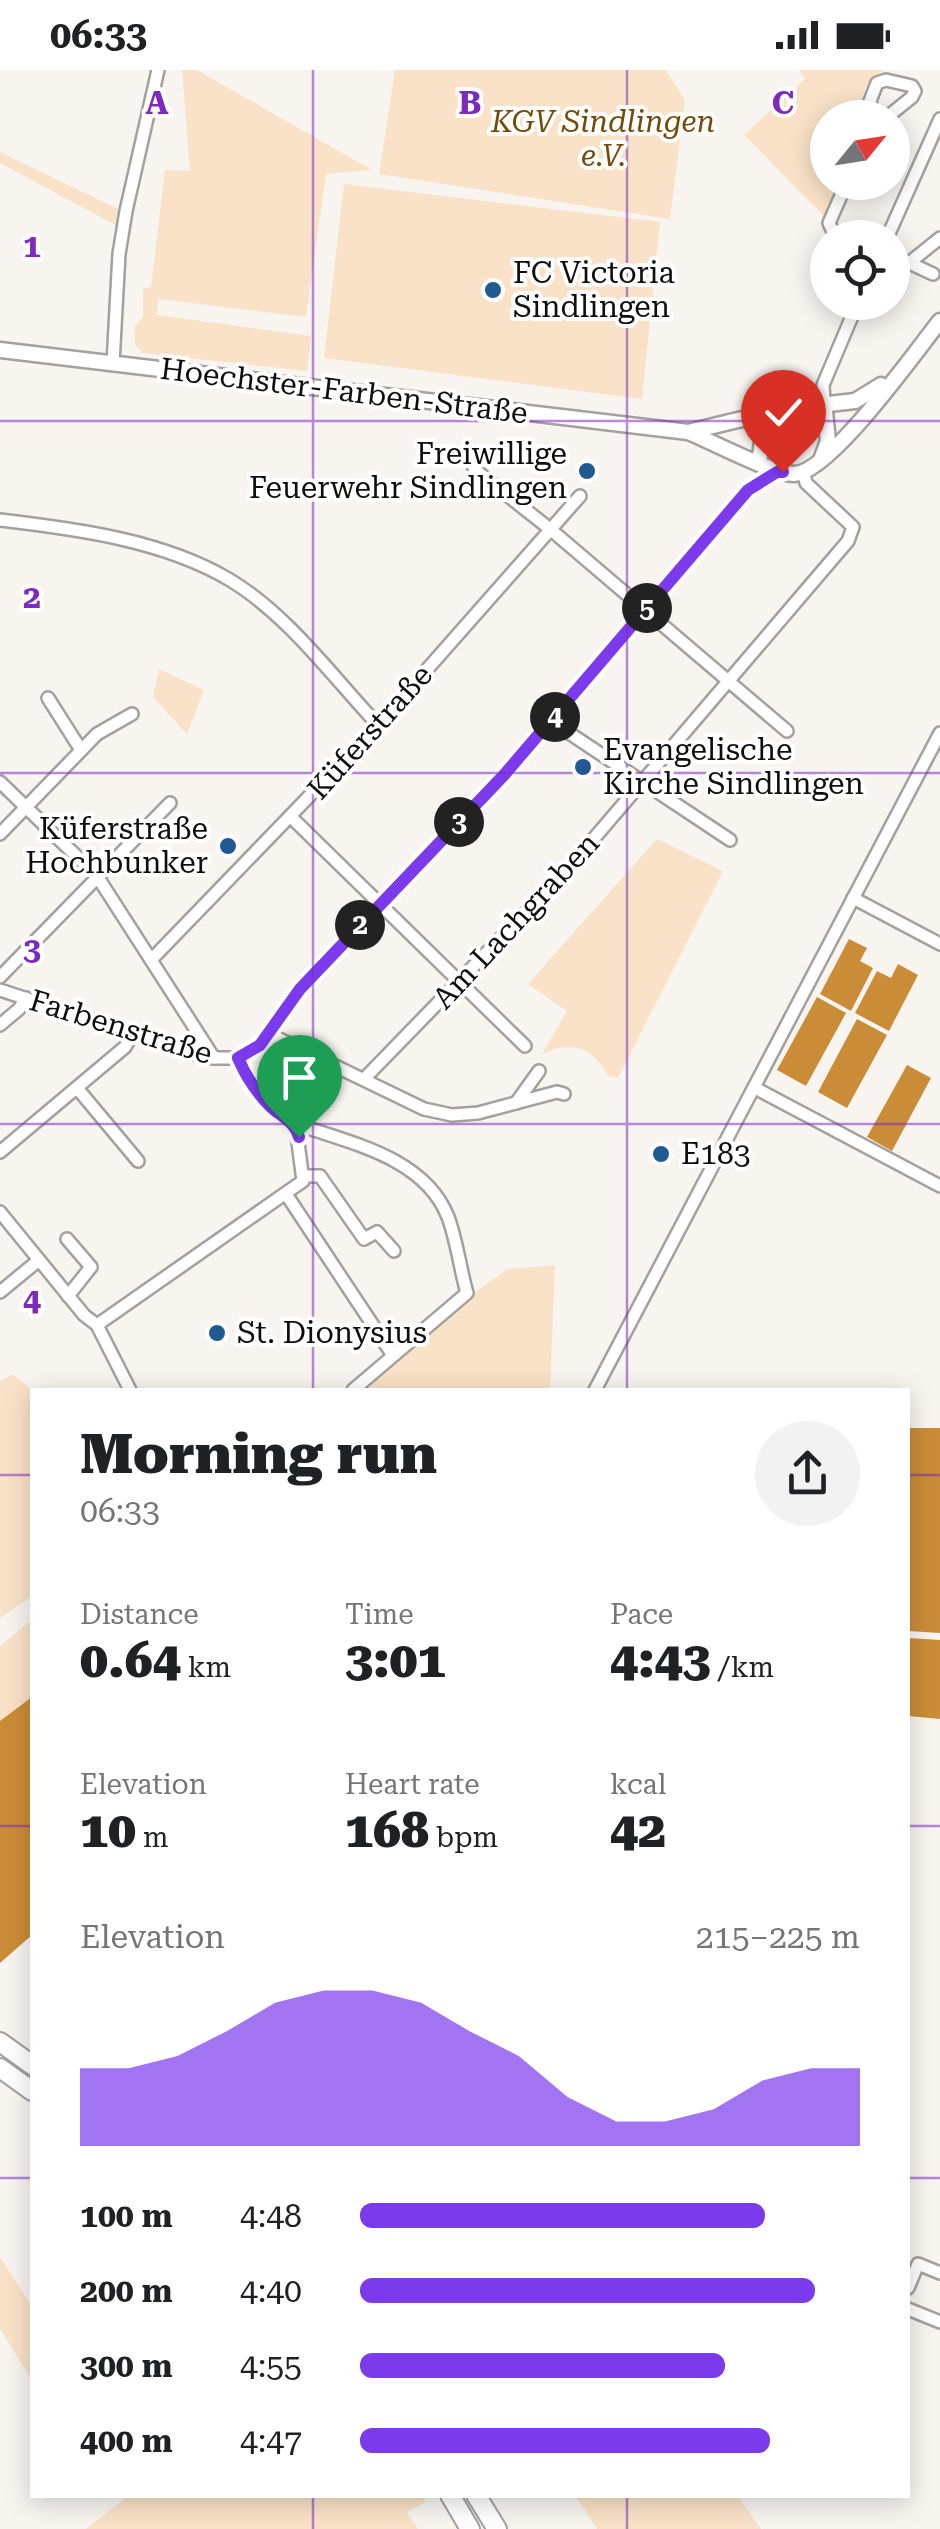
<!DOCTYPE html>
<meta charset="utf-8">
<style>
:root{--surface:#fff;--page:#f2f2f2;--text:#202124;--muted:#757577;--accent:#7c3aed}
body{margin:0;font-family:"Roboto Serif",serif;background:var(--page);color:var(--text);height:100vh;display:flex;flex-direction:column;font-size:38px;white-space:nowrap}
*{box-sizing:border-box;margin:0}
p{font-size:32px;color:var(--muted)}
.icon{flex:none;width:55px;height:55px;fill:none;stroke:currentColor;stroke-width:2;stroke-linecap:round;stroke-linejoin:round}
.map{position:relative;flex:1;overflow:hidden}
.side{position:absolute;left:30px;top:1318px;width:880px;height:1110px;display:flex;flex-direction:column;background:var(--surface);border-radius:0px;box-shadow:0 5px 25px #0003}
.side>*{flex:none}
.needle{width:65px;rotate:60deg}
.controls{position:absolute;left:810px;top:30px;display:grid;gap:20px}
.controls a{display:grid;place-items:center;width:100px;height:100px;border-radius:50%;background:var(--surface);box-shadow:0 5px 25px #0003;font-size:50px}
.pin{position:absolute;display:grid;place-items:center;width:85px;height:85px;color:#fff;margin:-102px -42px;border-radius:50% 50% 50% 0;rotate:-45deg;box-shadow:0 0 10px #0007}
.pin .icon{rotate:45deg}
.km{position:absolute;width:50px;height:50px;margin:-25px;border-radius:50%;background:#222;color:#fff;font-size:28px;line-height:50px;text-align:center}
.round{display:grid;place-items:center;flex:none;width:105px;height:105px;border-radius:52px;background:var(--page)}
.head{display:flex;align-items:center;justify-content:space-between;height:170px;padding:0 50px}
h1{font-size:55px;font-weight:800;line-height:75px}
.stats{display:grid;grid-template-columns:repeat(3,1fr);gap:15px;height:170px;padding:10px 50px}
.stats div{display:grid;align-content:center}
.stats b{font-size:50px;font-weight:800}
.stats small{font-size:28px;font-weight:400}
.stats p{font-size:28px}
.chart{height:280px;padding:20px 50px}
.chart p{display:flex;justify-content:space-between}
.chart svg{width:100%;height:180px;margin-top:10px;fill:var(--accent);opacity:.7}
ul{padding:0 50px;list-style:none;font-size:32px}
li{display:grid;grid-template-columns:160px 120px 1fr;align-items:center;height:75px}
li i{height:25px;border-radius:12px;background:var(--accent)}
.status{display:flex;justify-content:space-between;align-items:center;height:70px;padding:0 50px;background:var(--surface);direction:ltr}
.status svg{height:28px;fill:currentColor}
.map>svg:first-child{display:block}
</style>
<div class="status"><b>06:33</b><svg viewBox="0 0 49 12"><path d="M0 12V9h3v3zM5 12V6h3v6zM10 12V3h3v9zM15 12V0h3v12zM26 1h20v11H26zM47 4h2v5h-2z"/></svg></div>
<div class="map">
<svg width="940" height="2459" viewBox="0 0 940 2459">
<rect width="100%" height="100%" fill="#f8f5f1"/>
<g fill="#f9e2c7">
<path d="M182 0H197L372 100 326 104 306 247 158 229 157 245 311 266 307 301 143 283 135 275 134 257 143 247V219L151 217 165 100 190 101Z"/>
<path d="M395 0H666L685 30 670 149 379 104Z"/>
<path d="M799 0H883L866 15 862 27 870 47 828 48V112L842 113 826 148 744 65 805 9Z"/>
<path d="M0 82 120 140 117 156 0 93Z"/>
<path d="M344 114 660 152 642 329 324 288Z"/>
<path d="M159 599 204 620 187 664 153 627Z"/>
<path d="M657 769 723 801 618 1008 608 1006C593 977 571 970 542 984L567 941 528 914Z"/>
<path d="M555 1195 550 1320H356L446 1242 508 1199Z"/>
<path d="M13 1304 32 1320V1526L0 1548V1311Z"/>
<path d="M32 1550V1627L0 1651V1576Z"/>
<path d="M0 2187 32 2237V2310L0 2259Z"/>
<path d="M129 2425H420L426 2432 407 2442 418 2459H86Z"/>
<path d="M575 2425H737L761 2459H597Z"/>
</g>
<g fill="#ca8c37">
<path d="M849 869 867 878 860 891 873 898 851 941 820 924Z"/>
<path d="M898 894 918 905 889 961 855 943 877 901 891 908Z"/>
<path d="M817 927 846 943 806 1016 777 1000Z"/>
<path d="M857 949 887 965 847 1038 818 1022Z"/>
<path d="M907 995 931 1008 892 1081 867 1067Z"/>
<path d="M908 1358H940V1563L908 1561Z"/>
<path d="M908 1568 940 1570V1649L908 1646Z"/>
<path d="M32 1627V1865L0 1893V1651Z"/>
</g>
<g fill="none" stroke-linecap="round" stroke-linejoin="round">
<defs>
<g id="minor">
<path d="M874 48 870 31 877 13 886 10 912 16 915 21 912 27 886 48"/>
<path d="M836 168 829 153 847 112"/>
<path d="M887 168 940 49"/>
<path d="M892 185 933 204"/>
<path d="M909 193 940 168"/>
<path d="M113 293 119 184 126 141 158 0"/>
<path d="M824 332 823 315 858 232"/>
<path d="M474 399 550 459 787 661"/>
<path d="M0 450C76 459 163 470 230 510 288 545 332 606 378 655"/>
<path d="M48 628 81 680"/>
<path d="M551 651 730 770"/>
<path d="M0 712 97 806 214 988"/>
<path d="M292 748 525 976"/>
<path d="M0 764 97 664 132 644"/>
<path d="M853 828 940 874"/>
<path d="M151 890 378 655 580 426"/>
<path d="M0 907 170 733"/>
<path d="M0 920 195 984 214 988H238L260 975 299 919 504 705 748 421 777 402"/>
<path d="M0 955 19 939 26 928"/>
<path d="M269 964 424 1039 452 1045 478 1043 557 1022 564 1024"/>
<path d="M364 1009 567 800 848 471 853 457 806 413 804 403"/>
<path d="M77 1018 138 1091"/>
<path d="M755 1018 940 1116"/>
<path d="M516 1033 539 1001"/>
<path d="M296 1057 308 1058C359 1075 426 1091 448 1147 457 1171 460 1199 467 1223L353 1320"/>
<path d="M0 1082 125 977 132 965"/>
<path d="M305 1106H320L364 1169 377 1162 394 1181"/>
<path d="M286 1124 392 1284"/>
<path d="M0 1142 84 1245 97 1255 130 1320"/>
<path d="M67 1169 91 1197 68 1226"/>
<path d="M0 1222 39 1190"/>
<path d="M97 1255 303 1111 296 1057C271 1037 251 1018 238 988"/>
<path d="M595 1320 940 663"/>
<path d="M908 2218 918 2194 940 2203"/>
<path d="M908 2239 940 2252"/>
</g>
<g id="major">
<path d="M0 280 688 362C713 372 771 403 794 404 829 404 915 282 940 251"/>
<path d="M688 362 784 339 855 331 881 315"/>
<path d="M821 390 828 371 824 332"/>
<path d="M759 393 764 357 779 342"/>
</g>
<g id="highway">
<path d="M0 1972 32 1995"/>
<path d="M0 1998 32 2021"/>
<path d="M450 2425 470 2459"/>
<path d="M476 2425 497 2459"/>
</g>
</defs>
<use href="#minor" stroke="#a3a09d" stroke-width="16"/>
<use href="#major" stroke="#a3a09d" stroke-width="19"/>
<use href="#highway" stroke="#a3a09d" stroke-width="22"/>
<use href="#minor" stroke="#fff" stroke-width="11"/>
<use href="#major" stroke="#fff" stroke-width="14"/>
<use href="#highway" stroke="#fff" stroke-width="18"/>
</g>
<g fill="none" stroke-linecap="round" stroke-linejoin="round">
<defs>
<path id="route" d="M299 1067C295 1052 282 1047 271 1037 257 1023 246 1007 238 988L260 975 300 919 504 705 748 420 777 402H783"/>
</defs>
<use href="#route" stroke="#fff" stroke-width="20"/>
<use href="#route" stroke="#7c3aed" stroke-width="12"/>
</g>
<path fill="none" stroke="#7b2cbf" stroke-width="2.5" stroke-opacity="0.55" d="M313 0V1320M627 0V1320M0 351H940M0 703H940M0 1054H940M0 1405H32M908 1405H940M0 1756H32M908 1756H940M0 2108H32M908 2108H940M313 2425V2459M627 2425V2459"/>
<g fill="#215a92" stroke="#fff" stroke-width="4">
<circle cx="493" cy="220" r="10"/>
<circle cx="587" cy="401" r="10"/>
<circle cx="583" cy="697" r="10"/>
<circle cx="228" cy="776" r="10"/>
<circle cx="661" cy="1084" r="10"/>
<circle cx="217" cy="1263" r="10"/>
</g>
<g text-anchor="middle" stroke-width="8" stroke-linejoin="round" paint-order="stroke">
<g font-size="30" font-style="italic" fill="#744a08" stroke="#fff">
<text x="603" y="62">KGV Sindlingen<tspan x="603" dy="34">e.V.</tspan></text>
</g>
<g font-size="30" fill="#0f0e0d" stroke="#fff" text-anchor="start">
<text x="513" y="213">FC Victoria<tspan x="513" dy="34">Sindlingen</tspan></text>
<text x="567" y="394" text-anchor="end">Freiwillige<tspan x="567" dy="34">Feuerwehr Sindlingen</tspan></text>
<text x="603" y="690">Evangelische<tspan x="603" dy="34">Kirche Sindlingen</tspan></text>
<text x="208" y="769" text-anchor="end">Küferstraße<tspan x="208" dy="34">Hochbunker</tspan></text>
<text x="681" y="1094">E183</text>
<text x="237" y="1273">St. Dionysius</text>
</g>
<g font-size="30" fill="#0f0e0d" stroke="#fff">
<text transform="translate(344 321) rotate(7)" y="10">Hoechster-Farben-Straße</text>
<text transform="translate(370 662) rotate(-48)" y="10">Küferstraße</text>
<text transform="translate(516 851) rotate(-47)" y="10">Am Lachgraben</text>
<text transform="translate(121 957) rotate(17)" y="10">Farbenstraße</text>
</g>
</g>
<g font-size="32" text-anchor="middle" font-weight="bold" fill="#7b2cbf" stroke="#fff" stroke-width="8" stroke-linejoin="round" paint-order="stroke">
<text x="157" y="44">A</text>
<text x="470" y="44">B</text>
<text x="783" y="44">C</text>
<text x="32" y="187">1</text>
<text x="32" y="538">2</text>
<text x="32" y="890">3</text>
<text x="32" y="1241">4</text>
</g>
</svg>
<div class="controls">
<a><svg class="needle" viewBox="-14 -14 28 28"><path d="M0-13l5 13h-10z" fill="#e53935"/><path d="M0 13l5-13h-10z" fill="#757577"/></svg></a>
<a><svg class="icon" aria-label="locate" viewBox="0 0 24 24"><circle cx="12" cy="12" r="6"/><path d="M12 2v4M12 18v4M2 12h4M18 12h4"/></svg></a>
</div>
<div class="pin" style="left:299px;top:1067px;background:#1e9e55"><svg class="icon" aria-label="arrive" viewBox="0 0 24 24"><path d="M6 21V4h12l-3 4 3 4H6"/></svg></div>
<div class="pin" style="left:783px;top:402px;background:#d93025"><svg class="icon" aria-label="check" viewBox="0 0 24 24"><path d="M5 12l5 5 9-10"/></svg></div>
<b class="km" style="left:360px;top:855px">2</b>
<b class="km" style="left:459px;top:752px">3</b>
<b class="km" style="left:555px;top:647px">4</b>
<b class="km" style="left:647px;top:538px">5</b>
<section class="side">
<div class="head"><div><h1>Morning run</h1><p>06:33</p></div><a class="round"><svg class="icon" aria-label="share" viewBox="0 0 24 24"><path d="M12 15V3M7 8l5-5 5 5M5 13v7h14v-7"/></svg></a></div>
<div class="stats">
<div><p>Distance</p><b>0.64<small> km</small></b></div>
<div><p>Time</p><b>3:01</b></div>
<div><p>Pace</p><b>4:43<small> /km</small></b></div>
</div>
<div class="stats">
<div><p>Elevation</p><b>10<small> m</small></b></div>
<div><p>Heart rate</p><b>168<small> bpm</small></b></div>
<div><p>kcal</p><b>42</b></div>
</div>
<div class="chart"><p><span>Elevation</span>215–225 m</p>
<svg viewBox="0 0 160 44" preserveAspectRatio="none"><path d="M0 44V25L10 25L20 22L30 16L40 9L50 6L60 6L70 9L80 16L90 22L100 32L110 38L120 38L130 35L140 28L150 25L160 25V44z"/></svg>
</div>
<ul>
<li><b>100 m</b>4:48<i style="width:81%"></i></li>
<li><b>200 m</b>4:40<i style="width:91%"></i></li>
<li><b>300 m</b>4:55<i style="width:73%"></i></li>
<li><b>400 m</b>4:47<i style="width:82%"></i></li>
</ul>
</section>
</div>
